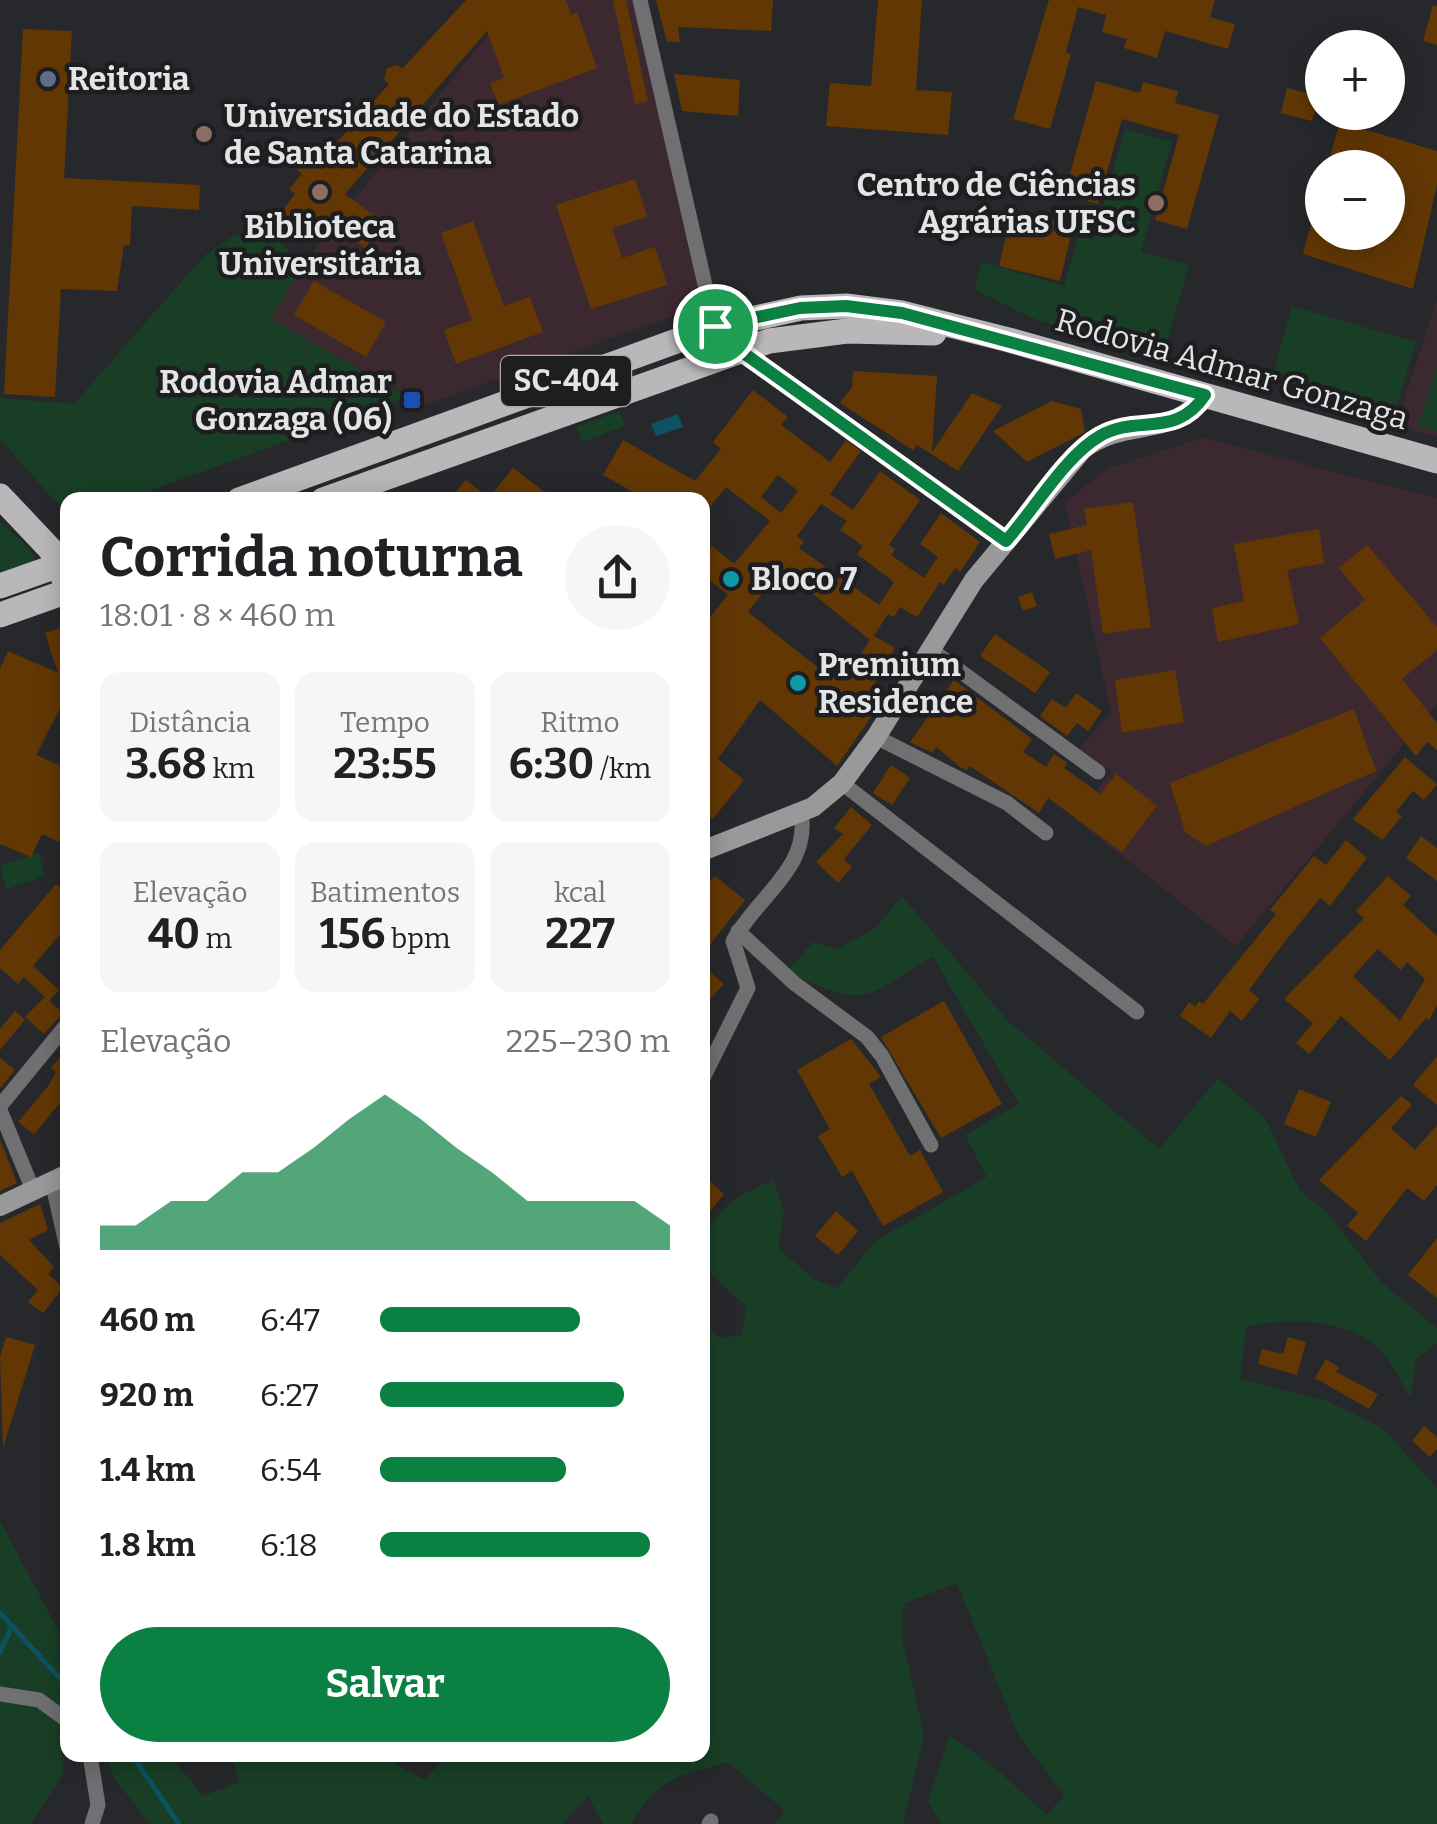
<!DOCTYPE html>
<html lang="pt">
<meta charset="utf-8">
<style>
:root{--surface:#fff;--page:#f6f6f6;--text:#202124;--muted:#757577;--accent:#0b8043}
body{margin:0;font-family:Bitter,serif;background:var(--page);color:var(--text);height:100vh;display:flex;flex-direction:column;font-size:38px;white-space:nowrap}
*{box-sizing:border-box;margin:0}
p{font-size:32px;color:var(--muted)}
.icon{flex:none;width:55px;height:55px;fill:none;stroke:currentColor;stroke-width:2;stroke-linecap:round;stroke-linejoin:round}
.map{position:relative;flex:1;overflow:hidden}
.drawer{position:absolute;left:60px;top:492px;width:650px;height:1270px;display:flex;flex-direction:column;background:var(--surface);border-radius:20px;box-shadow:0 5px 25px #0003}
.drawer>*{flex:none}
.tools{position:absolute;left:1305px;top:30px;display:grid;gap:20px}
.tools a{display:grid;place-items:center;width:100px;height:100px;border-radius:50%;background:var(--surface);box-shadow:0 5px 25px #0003;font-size:50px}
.pin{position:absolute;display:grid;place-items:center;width:85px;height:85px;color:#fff;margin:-42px;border:5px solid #fff;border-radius:50%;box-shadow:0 2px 10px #0007}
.round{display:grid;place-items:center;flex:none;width:105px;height:105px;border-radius:52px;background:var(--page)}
.headline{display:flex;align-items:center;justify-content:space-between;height:170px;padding:0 40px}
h1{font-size:55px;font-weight:700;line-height:75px}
.figures{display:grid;grid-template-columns:repeat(3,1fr);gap:15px;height:170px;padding:10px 40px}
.figures div{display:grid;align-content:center;border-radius:20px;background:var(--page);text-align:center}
.figures b{font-size:42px;font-weight:700}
.figures small{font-size:28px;font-weight:400}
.figures p{font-size:28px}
.chart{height:280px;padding:20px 40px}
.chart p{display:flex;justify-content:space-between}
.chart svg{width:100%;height:180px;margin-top:10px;fill:var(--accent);opacity:.7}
.action{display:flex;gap:20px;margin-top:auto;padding:20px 40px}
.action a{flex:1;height:115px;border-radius:60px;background:var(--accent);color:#fff;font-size:40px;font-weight:700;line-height:115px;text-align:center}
ul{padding:0 40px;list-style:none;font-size:32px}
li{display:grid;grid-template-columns:160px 120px 1fr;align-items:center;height:75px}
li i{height:25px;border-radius:12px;background:var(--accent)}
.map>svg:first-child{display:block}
</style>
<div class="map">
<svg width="1437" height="1824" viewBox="0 0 1437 1824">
<rect width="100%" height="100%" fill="#27282b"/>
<g fill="#3c292f">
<path d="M509 0H633L702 306 425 405 270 319 304 262 511 6Z"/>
<path d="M1437 300V437L1396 425Z"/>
<path d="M1202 438 1437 498V704L1236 946 1075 819 1111 772 1080 749 1111 712 1065 503 1107 469Z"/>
</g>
<g fill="#193e26">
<path d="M1125 129 1172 142 1141 252 1189 265 1161 363 1030 317 975 290 981 262 1064 286 1078 237 1093 240Z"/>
<path d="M235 235 274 238 304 262 271 319 408 397 124 500H68L67 507 55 501 0 439V398L74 404 204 256Z"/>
<path d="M1292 306 1416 342 1395 412 1272 377Z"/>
<path d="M1437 367V431L1418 426Z"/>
<path d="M620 411 625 426 582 442 577 427Z"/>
<path d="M0 522 30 549 36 562 0 575Z"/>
<path d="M39 853 45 876 6 889 0 866Z"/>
<path d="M902 896 1008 1021 1159 1149 1218 1078 1265 1118 1300 1191 1326 1211 1381 1282 1437 1328V1343L1416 1359 1411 1398C1401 1383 1393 1364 1381 1351 1348 1317 1287 1317 1246 1327L1240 1379 1327 1401 1381 1427 1437 1488V1824H941L928 1802 950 1736 994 1767 1047 1815 1064 1795 1018 1734 957 1583 903 1604 902 1638 924 1735 903 1824H775L785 1811 728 1762C680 1775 657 1778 631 1824H603L588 1796 562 1824H150L114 1778 105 1755H170L203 1796 239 1782 231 1755H390L393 1763 424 1780 439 1764 438 1755H702L703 1323 720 1338 742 1335 746 1306 703 1267C703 1216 729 1199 773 1180L784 1213 778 1248 814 1279 837 1288 875 1241 987 1177 965 1135 1019 1104 933 957C859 1000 868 1009 787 972L813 942 837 949 876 928Z"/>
<path d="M0 1521 67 1647V1679L61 1706 63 1773 31 1824H0Z"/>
</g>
<path fill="#0c5261" d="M678 414 683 427 656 436 651 424Z"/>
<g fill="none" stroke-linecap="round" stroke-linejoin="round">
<g stroke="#0c5261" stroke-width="5">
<path d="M0 1613 68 1687"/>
<path d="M0 1652 11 1628"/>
<path d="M132 1755 179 1824"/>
</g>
</g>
<g fill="#623704" fill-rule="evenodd">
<path d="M466 0H566L571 15 577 12 597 68 498 105 490 83 504 78 487 31 345 194 384 223 365 248 326 218 306 244 275 220 295 194 289 189 302 174 295 168 309 150 316 156 326 143 332 148 389 84 384 80 387 68 398 65 402 69Z"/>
<path d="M613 0H626L648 101 635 104Z"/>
<path d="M656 0H773L771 31 678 27 680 42H667Z"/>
<path d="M878 0H922L916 90 952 92 948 135 826 126 830 83 871 86Z"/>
<path d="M1049 0H1215L1210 17 1235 24 1228 49 1165 31 1157 58 1124 48 1127 39 1102 32 1106 15 1078 7 1066 52 1071 54 1050 129 1013 119Z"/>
<path d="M1433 5 1437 6V45L1423 41Z"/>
<path d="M23 29 72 31 64 178 200 185 199 210 132 206 130 245H124L117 291 61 289 55 397 4 394Z"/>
<path d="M674 74 740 80 738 116 682 111Z"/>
<path d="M1096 81 1140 93 1143 82 1178 91 1175 103 1219 115 1187 229 1155 220 1179 135 1122 119 1098 204 1064 195Z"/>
<path d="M1287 88 1319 96 1312 121 1281 113Z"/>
<path d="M1340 122 1437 151V185L1413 289 1303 254 1318 197 1322 198V232H1388V168H1327Z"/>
<path d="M635 179 647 217 612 228 622 258 655 247 667 285 591 309 556 205Z"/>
<path d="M1032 215 1055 221 1053 231 1071 235 1060 281 999 266 1009 223 1029 227Z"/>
<path d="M473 221 504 306 530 297 543 332 456 364 444 330 472 320 441 233Z"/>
<path d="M314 281 386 322 366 357 294 315Z"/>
<path d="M853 371 937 376 932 452 972 393 1002 406 958 471 917 445 913 450 840 403 852 387Z"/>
<path d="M753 390 788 417 781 425 830 462 846 440 861 451 830 494 853 510 880 471 920 500 889 545 895 549 891 555 924 578 938 557 920 544 941 513 980 542 960 572 955 568 944 585 940 582 917 617 900 607 894 617 888 614 874 636 895 648 872 688 887 694 837 766 760 700 718 759 744 780 713 819 702 811V627L728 595 702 574V557L712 546 734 564 770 521 726 487 702 516V500H647L603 475 623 440 695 481 721 449 713 442ZM778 475 798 491 781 513 761 497ZM821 504 847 521 840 530 863 546 857 554 894 582 879 605 799 548 804 542 797 536ZM782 569 870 640 845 678 821 670 748 612Z"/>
<path d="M1052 401 1081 409 1085 432 1027 462 993 431Z"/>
<path d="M513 468 555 500H449L466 480 489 498Z"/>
<path d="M1133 502 1151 627 1103 634 1091 550 1055 559 1049 534 1087 525 1084 509Z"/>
<path d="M1319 529 1324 563 1287 570 1299 624 1218 642 1212 608 1244 601 1234 544Z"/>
<path d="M1367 545 1437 627V650L1402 679 1437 723V750L1427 742 1416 756 1320 638 1365 600 1339 568Z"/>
<path d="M1032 592 1037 606 1023 611 1018 597Z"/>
<path d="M68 625V693L36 755 68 769 59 795 68 798V846L42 834 31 857 0 844V669L8 651 58 673 45 633Z"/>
<path d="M995 634 1050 672 1035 693 980 656Z"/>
<path d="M1175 670 1184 722 1122 733 1115 680Z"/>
<path d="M954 680 1032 739 1023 752 1046 767 1054 754 1067 763 1064 768 1100 794 1116 774 1157 806 1122 852 1048 798 1039 813 970 766 967 770 960 767 936 747 933 753 910 742Z"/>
<path d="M1076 693 1102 711 1088 731 1077 723 1067 736 1040 716 1052 699 1066 708Z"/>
<path d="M1354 709 1376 771 1206 846 1185 832 1170 783Z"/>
<path d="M1405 757 1437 784 1424 800 1413 791 1396 812 1402 816 1382 840 1353 819Z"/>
<path d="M891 765 910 778 892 805 873 793Z"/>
<path d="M851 807 872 825 844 859 852 867 838 883 816 862 843 834 834 828Z"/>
<path d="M1421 836 1437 848V881L1406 858Z"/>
<path d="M1346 840 1367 858 1330 906 1320 898 1283 944 1249 990 1259 999 1242 1021 1230 1011 1211 1038 1180 1016 1189 1002 1195 1007 1199 1001 1203 1004 1276 914 1270 910 1314 856 1326 865Z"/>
<path d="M715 876 745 900 702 955V918L708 911 702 907V890Z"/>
<path d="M1388 876 1411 896 1403 905 1437 936V1005L1429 1021 1426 1018 1390 1060 1341 1016 1309 1054 1296 1043 1313 1023 1284 999 1364 918 1356 911ZM1378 949 1401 970 1407 962 1425 979 1400 1021 1353 976Z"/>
<path d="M56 884 68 894V925L33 966 59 990 49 1001 63 1013 44 1034 25 1017 45 997 24 977 18 984 0 968V950Z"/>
<path d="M702 965 724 984 702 1008Z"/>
<path d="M944 1001 1002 1104 941 1138 881 1037Z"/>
<path d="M15 1011 25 1020 0 1050V1029Z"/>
<path d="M851 1039 881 1077 869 1084 910 1156 920 1150 943 1192 883 1226 852 1171 842 1177 818 1136 830 1129 797 1070Z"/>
<path d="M68 1047V1093L34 1134 18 1122 49 1085 56 1072 51 1068Z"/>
<path d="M1437 1056V1105L1413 1085Z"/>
<path d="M0 1058 15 1070 0 1088Z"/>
<path d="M1299 1089 1331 1102 1316 1137 1284 1124Z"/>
<path d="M1401 1096 1412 1105 1391 1128 1415 1150 1437 1125V1185L1424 1201 1407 1188 1366 1241 1347 1226 1358 1213 1319 1180Z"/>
<path d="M0 1140 17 1183 0 1191Z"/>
<path d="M702 1174 724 1194 702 1221Z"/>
<path d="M40 1204 48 1230 29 1240 54 1267 48 1274 63 1288 43 1313 28 1302 38 1290 0 1255V1223Z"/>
<path d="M836 1211 858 1231 838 1255 815 1236Z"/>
<path d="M1437 1238V1298L1408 1275Z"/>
<path d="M6 1337 35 1345 3 1448 0 1357Z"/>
<path d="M1288 1337 1306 1342 1297 1375 1258 1364 1262 1349 1283 1354Z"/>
<path d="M1326 1359 1339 1368 1336 1372 1378 1394 1369 1409 1315 1378Z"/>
<path d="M1424 1426 1437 1437V1449L1430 1457 1412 1441Z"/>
</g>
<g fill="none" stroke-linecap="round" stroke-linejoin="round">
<g stroke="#706f71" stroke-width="15">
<path d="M640 0 721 355"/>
<path d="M738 349 1006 541"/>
<path d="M930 649 1098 772"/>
<path d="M876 737 1007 803 1046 833"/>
<path d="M842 783 1137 1012"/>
<path d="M738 931 794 983 867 1037 882 1056 931 1145"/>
<path d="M702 1080 748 988 733 941C758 895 811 868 801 812"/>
<path d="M0 1106 68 1023"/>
<path d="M0 1110 33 1190"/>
<path d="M52 1181 68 1252"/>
<path d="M0 1694 39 1700 68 1721"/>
<path d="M90 1755 98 1805 92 1824"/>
<path d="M709 1824 711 1821"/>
</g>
<g stroke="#99989a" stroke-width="20">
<path d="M702 851 813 807 842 783 876 737 974 580 1082 450C1124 416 1175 439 1205 395"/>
<path d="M0 1206 68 1174"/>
</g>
<g stroke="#b9b7b9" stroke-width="25">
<path d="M0 496 51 550 68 588"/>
<path d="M239 500 715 327 801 308 846 306 902 313 1009 340 1437 461"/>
<path d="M323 500 769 341 847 331 934 333"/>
<path d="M0 586 68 562"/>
<path d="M0 615 68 591"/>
</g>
</g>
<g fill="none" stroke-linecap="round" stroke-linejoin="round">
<defs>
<path id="route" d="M846 306 902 313 1205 395C1176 439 1138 414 1100 436 1066 455 1033 511 1006 541L738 349 721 355 715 326 800 308Z"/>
</defs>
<use href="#route" stroke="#fff" stroke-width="20"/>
<use href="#route" stroke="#0b8043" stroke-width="12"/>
</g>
<circle fill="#5c6f8a" stroke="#1e1e21" stroke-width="4" cx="48" cy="79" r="10"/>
<g fill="#8d6e63" stroke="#1e1e21" stroke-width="4">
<circle cx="204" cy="134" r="10"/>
<circle cx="320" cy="192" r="10"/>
<circle cx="1156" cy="203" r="10"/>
</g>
<rect fill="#1a4fb4" stroke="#1e1e21" stroke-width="4" x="402" y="390" width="20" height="20" rx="5"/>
<g fill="#0f9aa8" stroke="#1e1e21" stroke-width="4">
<circle cx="731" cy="579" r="10"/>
<circle cx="798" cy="683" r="10"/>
</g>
<g text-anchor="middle" stroke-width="9" stroke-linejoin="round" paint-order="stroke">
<rect fill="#1e1e21" stroke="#a8a9ab" stroke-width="2.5" x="501" y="356" width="130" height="50" rx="8"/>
<g font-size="30" font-weight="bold" fill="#e3e4e6">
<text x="566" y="391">SC-404</text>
</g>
<g font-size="32" font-weight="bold" fill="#e3e4e6" stroke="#1e1e21" text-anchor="start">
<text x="68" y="90">Reitoria</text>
<text x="224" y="127">Universidade do Estado<tspan x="224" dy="37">de Santa Catarina</tspan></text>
<text x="1136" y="196" text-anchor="end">Centro de Ciências<tspan x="1136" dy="37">Agrárias UFSC</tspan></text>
<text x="320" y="238" text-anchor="middle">Biblioteca<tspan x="320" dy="37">Universitária</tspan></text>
<text x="392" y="393" text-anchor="end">Rodovia Admar<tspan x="392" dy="37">Gonzaga (06)</tspan></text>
<text x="751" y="590">Bloco 7</text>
<text x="818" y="676">Premium<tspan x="818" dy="37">Residence</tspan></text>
</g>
<g font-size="32" fill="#e3e4e6" stroke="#1e1e21">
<text transform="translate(1232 369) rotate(16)" y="11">Rodovia Admar Gonzaga</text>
</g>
</g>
</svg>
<div class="tools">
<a>+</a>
<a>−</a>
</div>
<div class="pin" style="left:715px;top:326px;background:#1e9e55"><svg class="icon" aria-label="arrive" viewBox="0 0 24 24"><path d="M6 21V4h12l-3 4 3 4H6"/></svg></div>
<section class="drawer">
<div class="headline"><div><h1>Corrida noturna</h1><p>18:01 · 8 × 460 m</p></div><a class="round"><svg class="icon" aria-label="share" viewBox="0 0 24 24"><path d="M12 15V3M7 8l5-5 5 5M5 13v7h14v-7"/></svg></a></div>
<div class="figures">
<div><p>Distância</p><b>3.68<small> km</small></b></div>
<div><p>Tempo</p><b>23:55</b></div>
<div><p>Ritmo</p><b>6:30<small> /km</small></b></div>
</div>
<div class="figures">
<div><p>Elevação</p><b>40<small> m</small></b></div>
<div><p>Batimentos</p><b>156<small> bpm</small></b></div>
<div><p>kcal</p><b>227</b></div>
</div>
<div class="chart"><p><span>Elevação</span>225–230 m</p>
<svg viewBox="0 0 160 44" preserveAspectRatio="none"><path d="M0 44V38L10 38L20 32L30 32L40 25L50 25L60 19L70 12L80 6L90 12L100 19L110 25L120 32L130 32L140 32L150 32L160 38V44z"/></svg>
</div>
<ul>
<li><b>460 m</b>6:47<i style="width:69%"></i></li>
<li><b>920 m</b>6:27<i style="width:84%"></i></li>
<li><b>1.4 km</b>6:54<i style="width:64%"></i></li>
<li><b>1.8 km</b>6:18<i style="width:93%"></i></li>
</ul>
<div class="action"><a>Salvar</a></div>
</section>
</div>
